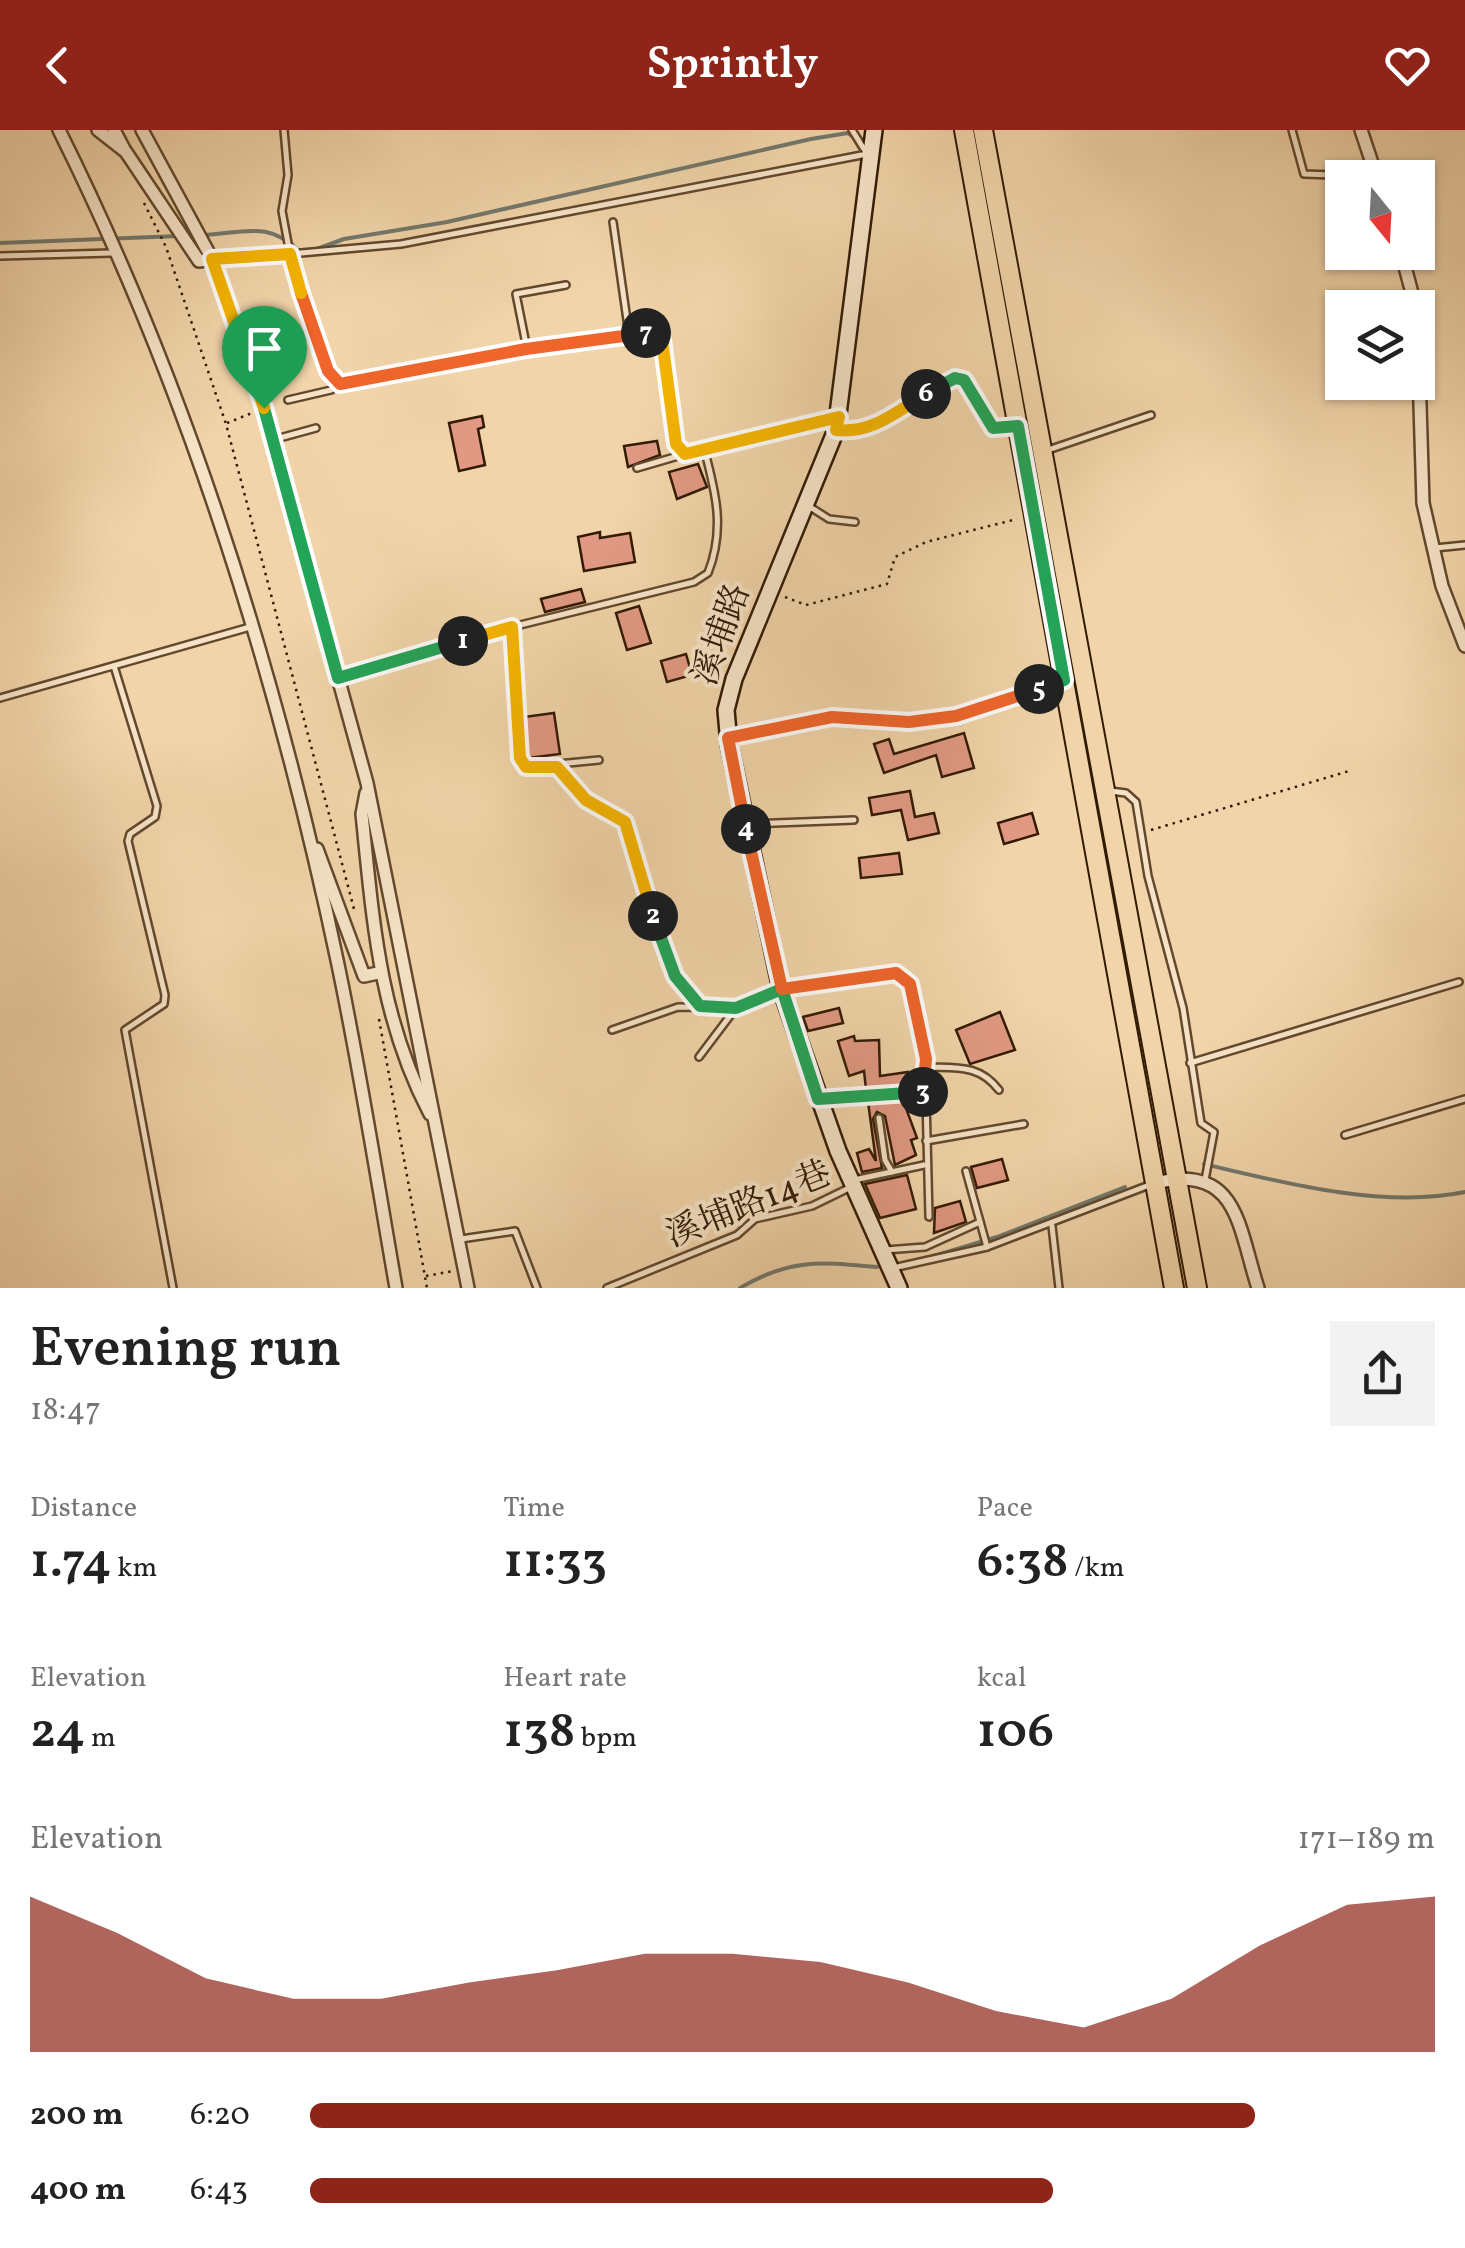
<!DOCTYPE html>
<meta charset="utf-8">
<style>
:root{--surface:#fff;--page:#f2f2f2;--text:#222;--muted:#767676;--accent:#8f2418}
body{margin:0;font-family:Vollkorn,"Noto Serif TC",serif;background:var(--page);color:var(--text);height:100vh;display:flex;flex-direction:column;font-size:38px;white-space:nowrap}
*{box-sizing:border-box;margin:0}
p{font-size:32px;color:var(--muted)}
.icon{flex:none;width:55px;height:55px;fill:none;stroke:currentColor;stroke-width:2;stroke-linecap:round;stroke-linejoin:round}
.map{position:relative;height:1158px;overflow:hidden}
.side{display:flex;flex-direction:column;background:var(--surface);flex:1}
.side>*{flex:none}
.needle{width:65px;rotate:162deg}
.buttons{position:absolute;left:1325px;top:30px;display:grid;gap:20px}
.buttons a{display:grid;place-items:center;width:110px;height:110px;border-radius:0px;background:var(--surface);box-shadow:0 2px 8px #0004;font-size:50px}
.pin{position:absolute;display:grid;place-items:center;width:85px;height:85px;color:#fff;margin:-102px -42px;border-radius:50% 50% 50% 0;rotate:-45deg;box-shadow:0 0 10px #0007}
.pin .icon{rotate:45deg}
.km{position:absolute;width:50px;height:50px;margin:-25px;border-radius:50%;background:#222;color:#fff;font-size:28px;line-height:50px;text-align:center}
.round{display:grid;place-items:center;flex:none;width:105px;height:105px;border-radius:0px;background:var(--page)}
.overview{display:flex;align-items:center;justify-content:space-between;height:170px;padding:0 30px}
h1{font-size:55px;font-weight:600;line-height:75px}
.stats{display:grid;grid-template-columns:repeat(3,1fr);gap:15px;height:170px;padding:10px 30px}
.stats div{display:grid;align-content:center}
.stats b{font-size:50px;font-weight:600}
.stats small{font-size:28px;font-weight:400}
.stats p{font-size:28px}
.chart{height:280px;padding:20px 30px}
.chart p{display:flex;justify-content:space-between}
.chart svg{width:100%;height:180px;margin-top:10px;fill:var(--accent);opacity:.7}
ul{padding:0 30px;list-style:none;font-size:32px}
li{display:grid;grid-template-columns:160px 120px 1fr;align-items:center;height:75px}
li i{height:25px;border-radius:12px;background:var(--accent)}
header{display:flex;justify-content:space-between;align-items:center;height:130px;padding:0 30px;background:var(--accent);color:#fff;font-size:45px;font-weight:600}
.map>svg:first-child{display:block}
</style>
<header><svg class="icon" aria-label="back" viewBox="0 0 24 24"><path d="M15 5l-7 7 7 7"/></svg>Sprintly<svg class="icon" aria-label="heart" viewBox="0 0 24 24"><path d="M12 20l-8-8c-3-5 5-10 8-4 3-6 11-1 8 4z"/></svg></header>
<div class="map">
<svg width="1465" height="1158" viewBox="0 0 1465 1158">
<rect width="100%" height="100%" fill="#f1d4a9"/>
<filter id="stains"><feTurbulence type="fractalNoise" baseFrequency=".002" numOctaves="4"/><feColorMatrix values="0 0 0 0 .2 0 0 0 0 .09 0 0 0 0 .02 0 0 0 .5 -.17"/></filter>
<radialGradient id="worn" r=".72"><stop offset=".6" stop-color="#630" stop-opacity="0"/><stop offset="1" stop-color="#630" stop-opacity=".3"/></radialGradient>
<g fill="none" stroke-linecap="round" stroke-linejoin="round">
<g stroke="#73786c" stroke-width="4">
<path d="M203 105C244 103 269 90 300 122"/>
<path d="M0 113 179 106"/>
<path d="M314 120 344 109 447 92 811 9 848 3 858 10"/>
<path d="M1204 1034C1283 1053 1385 1079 1465 1062"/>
<path d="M927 1128 997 1107 1125 1057"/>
<path d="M740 1158C791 1128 820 1132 877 1137"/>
</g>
</g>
<g fill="#e19983" stroke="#321a04" stroke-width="2.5">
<path d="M482 286 484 297 478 299 485 335 459 341 449 293Z"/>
<path d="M657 311 660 325 628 337 624 316Z"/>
<path d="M698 334 707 357 677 369 669 342Z"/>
<path d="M600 402V408L630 403 635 432 584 441 578 407Z"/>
<path d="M581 459 585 472 545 482 541 469Z"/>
<path d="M639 476 651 513 627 520 616 483Z"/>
<path d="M686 524 692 545 667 552 661 531Z"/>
<path d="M554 583 560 624 528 628 524 587Z"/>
<path d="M964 603 974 638 942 647 936 625 884 643 874 614 889 609 894 624Z"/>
<path d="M910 661 915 687 934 683 939 703 908 710 901 680 872 685 869 668Z"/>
<path d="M1032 683 1038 704 1004 714 998 693Z"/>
<path d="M899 723 902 744 861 748 859 728Z"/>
<path d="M839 878 843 893 808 901 803 887Z"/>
<path d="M1000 882 1015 920 970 934 956 900Z"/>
<path d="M854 906 855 911 879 910 880 946 908 942 910 955 866 959 864 941 849 946 838 911Z"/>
<path d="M903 970 917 1008 911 1010 916 1025 895 1035 885 986 877 982 873 989 882 1038 862 1042 857 1023 869 1019 876 1031 868 972Z"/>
<path d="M1002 1029 1008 1050 977 1058 971 1037Z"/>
<path d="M907 1045 916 1079 880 1088 865 1054Z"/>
<path d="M960 1071 966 1092 934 1103 935 1078Z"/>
</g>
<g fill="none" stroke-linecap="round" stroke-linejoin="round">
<defs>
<g id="lane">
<path d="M284 0 288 45 282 81 290 124 401 114 867 24 852 0"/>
<path d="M1292 0 1304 44 1333 45"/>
<path d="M613 92 629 204"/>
<path d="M0 126 112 123"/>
<path d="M216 129 290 124C302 167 310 219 340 254L527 219 656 203 663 210 676 314 685 324 836 288"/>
<path d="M527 219 516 164 566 155"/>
<path d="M288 270 331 260 340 254"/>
<path d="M839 301 872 297 955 247C979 256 976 283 993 298L1015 296"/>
<path d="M276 309 316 298"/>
<path d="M1045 321 1151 285"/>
<path d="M637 338 685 324"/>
<path d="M807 375 829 389 855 392"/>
<path d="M1435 418 1465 415"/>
<path d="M512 497 520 628 527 637 599 630"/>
<path d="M114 536 157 676 155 687 130 704 128 711 165 865 164 874 125 900 173 1158"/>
<path d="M341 547 512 497 694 452 708 443C725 400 716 364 705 322"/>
<path d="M0 568 250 497"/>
<path d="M731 608 832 587 909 591 955 586 1062 551"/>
<path d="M557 637 586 670 625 692C644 757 656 824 700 876"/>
<path d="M1110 661 1126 663 1136 672 1148 746 1183 878 1201 993 1214 1002 1205 1050"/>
<path d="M747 694 854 690"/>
<path d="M612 900 678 877 736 878 781 859 896 843 910 854 925 929 929 1087"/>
<path d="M699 927 736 878"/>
<path d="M1190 933 1459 852"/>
<path d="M926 937C957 938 979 934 999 960"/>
<path d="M824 968 926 962"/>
<path d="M879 988 885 1030 892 1042"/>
<path d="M1345 1005 1465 969"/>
<path d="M926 1011 1024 994"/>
<path d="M966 1041 987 1117"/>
<path d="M854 1050 924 1035"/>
<path d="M1052 1096 1059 1158"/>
<path d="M461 1109 515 1101 537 1158"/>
<path d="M885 1120 925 1117 980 1092"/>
<path d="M893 1138 987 1117 1152 1054"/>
<path d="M607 1158 737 1105 755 1089 812 1076 851 1057"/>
</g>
<g id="street">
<path d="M59 0C189 261 277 545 337 830 360 939 377 1049 396 1158"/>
<path d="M98 0 126 22 199 131 212 129"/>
<path d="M114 0 124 19"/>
<path d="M142 0 212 129 264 278 367 653 468 1158"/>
<path d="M1361 0 1377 48"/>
<path d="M1401 122 1416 178"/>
<path d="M1418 209 1423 373 1442 456 1465 516"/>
<path d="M366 663 362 684C373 790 379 887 430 984"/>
<path d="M317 719 364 846 378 843"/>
<path d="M1155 1053C1238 1033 1238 1096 1258 1158"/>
</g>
<path id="secondary" d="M874 0 836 300 734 549 726 580 729 614 781 859 838 1021 899 1158"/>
<g id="primary">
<path d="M964 0 1174 1158"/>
<path d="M983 0 1197 1158"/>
</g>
</defs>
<use href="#lane" stroke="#62482d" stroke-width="10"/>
<use href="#street" stroke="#62482d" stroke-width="16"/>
<use href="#secondary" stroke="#321a04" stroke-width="20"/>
<use href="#primary" stroke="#321a04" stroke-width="22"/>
<g stroke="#321a04" stroke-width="2.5" stroke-dasharray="2.5 5" stroke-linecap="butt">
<path d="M144 73 166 117 226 294 354 779"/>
<path d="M227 293 252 283"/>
<path d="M785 467 806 475 887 454 895 427 926 412 1017 389"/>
<path d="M1151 700 1349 641"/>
<path d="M379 889 427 1158"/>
<path d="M426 1146 453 1141"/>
</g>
<use href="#lane" stroke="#f6e3c7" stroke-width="5"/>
<use href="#street" stroke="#f6e3c7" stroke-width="11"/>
<use href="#secondary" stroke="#f6e3c7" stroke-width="15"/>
<use href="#primary" stroke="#f1d4a9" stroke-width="18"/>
</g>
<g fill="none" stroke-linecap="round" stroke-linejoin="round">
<defs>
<path id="split-1" d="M264 278 338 548 463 511"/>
<path id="split-2" d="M463 511 512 497 520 628 526 637H557L586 670 625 692 653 786"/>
<path id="split-3" d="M653 786 675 846 700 876 736 878 782 859 818 969 923 962"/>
<path id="split-4" d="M746 699 782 859 896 843 910 854 926 929 923 962"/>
<path id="split-5" d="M746 699 728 608 832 587 909 592 956 586 1039 559"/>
<path id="split-6" d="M926 264 955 248 964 250 993 298 1018 296 1064 550 1039 559"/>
<path id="split-7" d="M646 203H656L662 210 676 314 685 324 839 287 836 300C872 304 896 282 926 264"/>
<path id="split-8" d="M301 163 328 241 340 254 526 219 646 203"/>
<path id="split-9" d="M264 278 212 129 290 124 301 163"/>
</defs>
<use href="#split-1" stroke="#fff" stroke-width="20"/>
<use href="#split-2" stroke="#fff" stroke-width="20"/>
<use href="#split-3" stroke="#fff" stroke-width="20"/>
<use href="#split-4" stroke="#fff" stroke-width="20"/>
<use href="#split-5" stroke="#fff" stroke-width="20"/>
<use href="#split-6" stroke="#fff" stroke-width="20"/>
<use href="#split-7" stroke="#fff" stroke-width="20"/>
<use href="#split-8" stroke="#fff" stroke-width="20"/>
<use href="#split-9" stroke="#fff" stroke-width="20"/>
<use href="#split-1" stroke="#22a559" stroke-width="12"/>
<use href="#split-2" stroke="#f5b400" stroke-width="12"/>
<use href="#split-3" stroke="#22a559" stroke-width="12"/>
<use href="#split-4" stroke="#f0652b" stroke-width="12"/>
<use href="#split-5" stroke="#f0652b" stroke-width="12"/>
<use href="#split-6" stroke="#22a559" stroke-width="12"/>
<use href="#split-7" stroke="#f5b400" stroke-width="12"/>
<use href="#split-8" stroke="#f0652b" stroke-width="12"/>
<use href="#split-9" stroke="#f5b400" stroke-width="12"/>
</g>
<g text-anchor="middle" stroke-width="8" stroke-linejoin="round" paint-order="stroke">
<g font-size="35" fill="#321a04" stroke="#f6e3c7">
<text transform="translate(720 504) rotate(-70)" y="12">溪埔路</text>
<text transform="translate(748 1073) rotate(-22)" y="12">溪埔路14巷</text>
</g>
</g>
<rect width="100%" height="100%" filter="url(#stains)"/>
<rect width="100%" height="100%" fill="url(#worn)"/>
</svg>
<div class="buttons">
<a><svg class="needle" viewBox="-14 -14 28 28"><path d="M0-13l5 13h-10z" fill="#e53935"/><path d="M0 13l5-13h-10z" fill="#767676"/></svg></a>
<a><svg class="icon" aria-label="layers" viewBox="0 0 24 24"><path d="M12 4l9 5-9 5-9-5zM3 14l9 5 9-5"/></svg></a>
</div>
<div class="pin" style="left:264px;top:278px;background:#1e9e55"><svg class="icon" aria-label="arrive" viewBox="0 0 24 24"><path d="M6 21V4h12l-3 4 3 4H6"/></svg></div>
<b class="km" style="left:463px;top:511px">1</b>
<b class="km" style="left:653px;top:786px">2</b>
<b class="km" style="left:923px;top:962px">3</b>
<b class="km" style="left:746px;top:699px">4</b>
<b class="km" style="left:1039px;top:559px">5</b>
<b class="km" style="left:926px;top:264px">6</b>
<b class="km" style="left:646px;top:203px">7</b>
</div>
<section class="side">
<div class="overview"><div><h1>Evening run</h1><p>18:47</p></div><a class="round"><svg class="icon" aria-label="share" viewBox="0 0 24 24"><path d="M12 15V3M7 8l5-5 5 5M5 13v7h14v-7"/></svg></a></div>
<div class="stats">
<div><p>Distance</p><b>1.74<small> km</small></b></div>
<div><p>Time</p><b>11:33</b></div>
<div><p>Pace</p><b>6:38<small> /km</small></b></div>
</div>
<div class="stats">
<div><p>Elevation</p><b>24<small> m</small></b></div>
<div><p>Heart rate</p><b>138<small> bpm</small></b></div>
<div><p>kcal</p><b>106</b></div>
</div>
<div class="chart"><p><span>Elevation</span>171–189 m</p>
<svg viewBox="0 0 160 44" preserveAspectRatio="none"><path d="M0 44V6L10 15L20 26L30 31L40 31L50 27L60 24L70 20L80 20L90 22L100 27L110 34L120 38L130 31L140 18L150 8L160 6V44z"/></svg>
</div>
<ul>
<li><b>200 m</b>6:20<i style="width:84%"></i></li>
<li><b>400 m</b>6:43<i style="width:66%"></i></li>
</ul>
</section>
